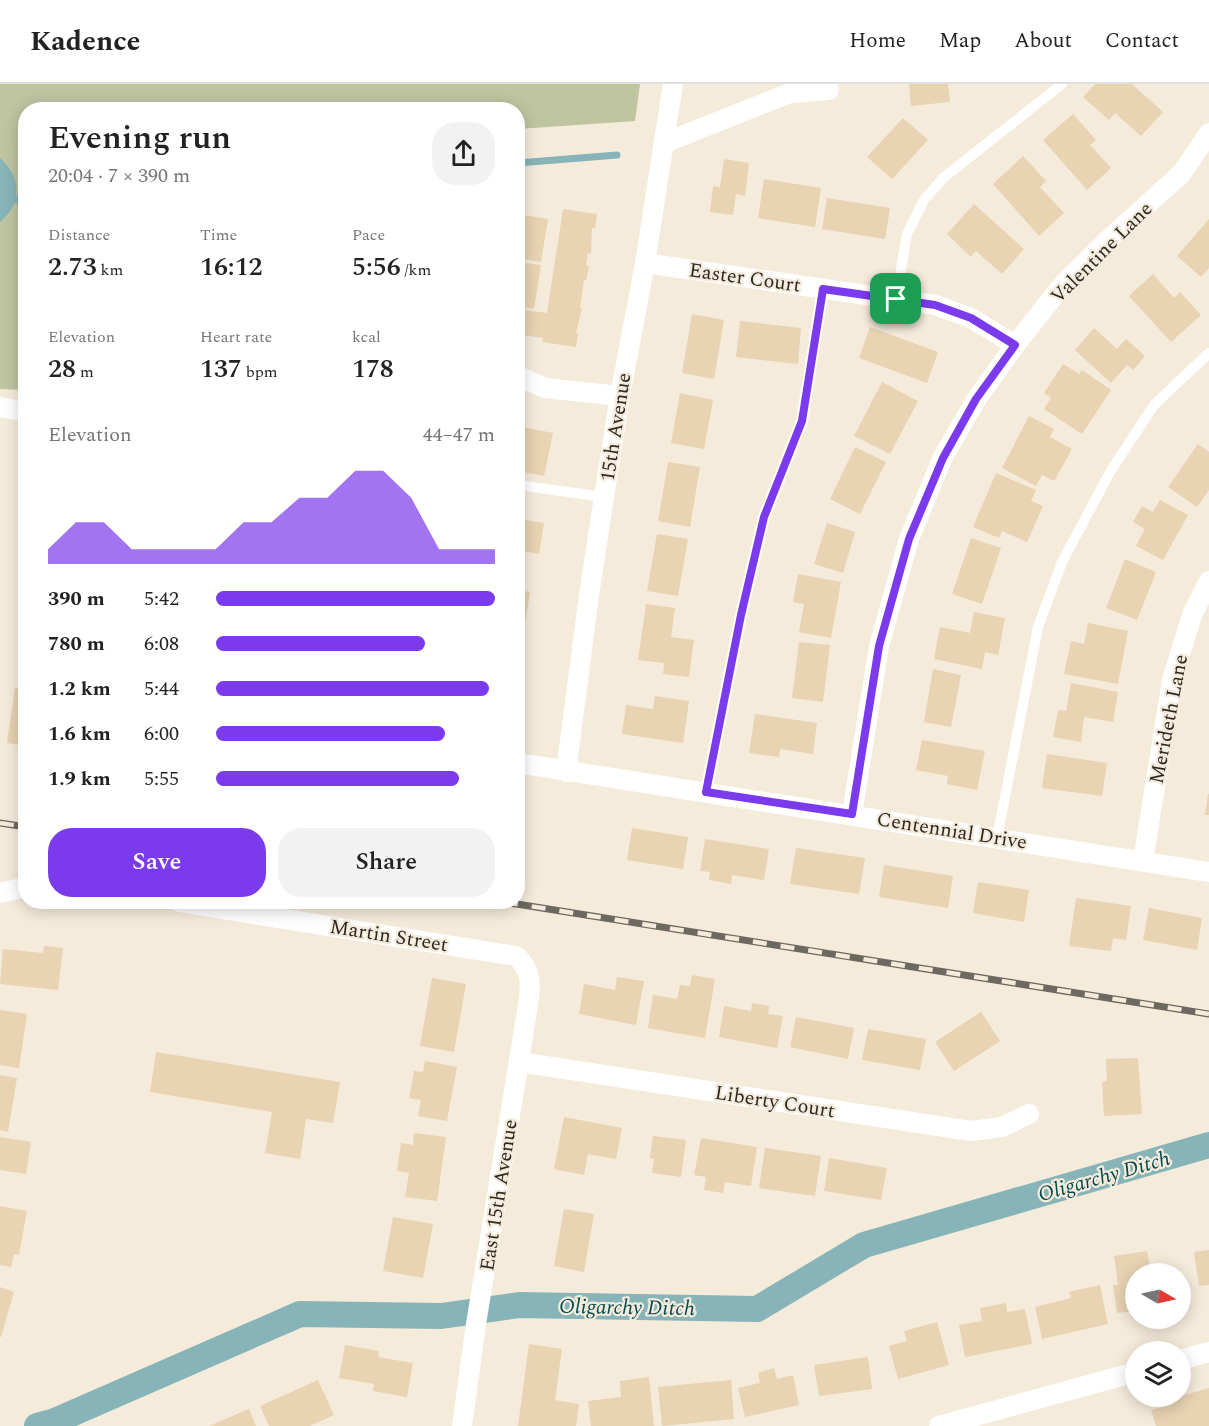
<!DOCTYPE html>
<meta charset="utf-8">
<style>
:root{--surface:#fff;--page:#f2f2f2;--text:#222;--muted:#767676;--line:#e0e0e0;--accent:#7c3aed}
body{margin:0;font-family:Spectral,serif;background:var(--page);color:var(--text);height:100vh;display:flex;flex-direction:column;font-size:22px;white-space:nowrap}
*{box-sizing:border-box;margin:0}
p{font-size:20px;color:var(--muted)}
.icon{flex:none;width:33px;height:33px;fill:none;stroke:currentColor;stroke-width:2;stroke-linecap:round;stroke-linejoin:round}
.map{position:relative;flex:1;overflow:hidden}
.drawer{position:absolute;left:18px;top:18px;width:507px;height:807px;display:flex;flex-direction:column;background:var(--surface);border-radius:24px;box-shadow:0 3px 15px #0003}
.drawer>*{flex:none}
.needle{width:39px;rotate:99deg}
.fabs{position:absolute;left:1125px;top:1179px;display:grid;gap:12px}
.fabs a{display:grid;place-items:center;width:66px;height:66px;border-radius:50%;background:var(--surface);box-shadow:0 3px 15px #0003;font-size:30px}
.pin{position:absolute;display:grid;place-items:center;width:51px;height:51px;color:#fff;margin:-26px;border-radius:12px;box-shadow:0 3px 9px #0006}
.round{display:grid;place-items:center;flex:none;width:63px;height:63px;border-radius:24px;background:var(--page)}
.head{display:flex;align-items:center;justify-content:space-between;height:102px;padding:0 30px}
h1{font-size:33px;font-weight:600;line-height:45px}
.stats{display:grid;grid-template-columns:repeat(3,1fr);gap:9px;height:102px;padding:6px 30px}
.stats div{display:grid;align-content:center}
.stats b{font-size:26px;font-weight:600}
.stats small{font-size:16px;font-weight:400}
.stats p{font-size:16px}
.chart{height:168px;padding:12px 30px}
.chart p{display:flex;justify-content:space-between}
.chart svg{width:100%;height:108px;margin-top:6px;fill:var(--accent);opacity:.7}
.primary-button{display:flex;gap:12px;margin-top:auto;padding:12px 30px}
.primary-button a{flex:1;height:69px;border-radius:24px;background:var(--accent);color:#fff;font-size:24px;font-weight:600;line-height:69px;text-align:center}
.primary-button a+a{background:var(--page);color:var(--text)}
ul{padding:0 30px;list-style:none;font-size:20px}
li{display:grid;grid-template-columns:96px 72px 1fr;align-items:center;height:45px}
li i{height:15px;border-radius:8px;background:var(--accent)}
header{display:flex;align-items:center;gap:36px;box-sizing:border-box;height:84px;padding:0 30px;background:var(--surface);border-bottom:2px solid var(--line)}
header strong{font-size:28px}
nav{display:flex;gap:33px;margin-inline-start:auto;font-size:21px}
.map>svg:first-child{display:block}
</style>
<header>
<strong>Kadence</strong>
<nav><a>Home</a><a>Map</a><a>About</a><a>Contact</a></nav>
</header>
<div class="map">
<svg width="1209" height="1342" viewBox="0 0 1209 1342">
<rect width="100%" height="100%" fill="#f5ebdb"/>
<path fill="#bfc4a1" d="M0 0H640L635 37 518 45V26H26V306L0 305Z"/>
<path fill="#87b4b8" d="M0 74C22 93 22 120 0 138Z"/>
<g fill="none" stroke-linecap="round" stroke-linejoin="round">
<g stroke="#87b4b8" stroke-width="7">
<path d="M518 79 617 71"/>
<path d="M16 116 26 115"/>
</g>
<path stroke="#87b4b8" stroke-width="26" d="M37 1342 55 1337 300 1230 441 1232 519 1221 757 1225 864 1161 1209 1061"/>
</g>
<g fill="#e8d3b3">
<path d="M909 0H948L950 18 911 22Z"/>
<path d="M1095 0H1132L1163 28 1141 52 1115 29 1109 36 1083 13Z"/>
<path d="M1073 30 1096 56 1090 61 1111 84 1087 106 1043 56Z"/>
<path d="M903 34 928 56 892 95 867 73Z"/>
<path d="M1023 72 1046 97 1040 103 1064 129 1039 152 993 100Z"/>
<path d="M724 75 749 79 745 112 736 110 733 131 710 128 713 102 720 103Z"/>
<path d="M764 95 821 104 815 143 758 134Z"/>
<path d="M827 114 890 124 885 155 822 145Z"/>
<path d="M974 120 1024 165 1002 190 976 167 971 173 947 150Z"/>
<path d="M563 125 597 130 595 144H592L591 170 588 169 586 181 589 182 586 197 584 196 580 224H582L576 249 578 250 576 263 542 258 543 254 522 251 526 226 547 229Z"/>
<path d="M523 131 548 135 541 178 518 174Z"/>
<path d="M1209 135V184L1201 193 1177 172Z"/>
<path d="M518 178 541 181 534 225 518 222Z"/>
<path d="M1153 190 1174 214 1180 208 1201 231 1171 258 1129 212Z"/>
<path d="M692 230 724 236 714 295 682 289Z"/>
<path d="M740 237 801 244 798 280 736 273Z"/>
<path d="M870 243 938 268 927 299 859 274Z"/>
<path d="M1094 244 1117 265 1126 255 1145 272 1133 286 1127 281 1111 299 1075 266Z"/>
<path d="M1063 280 1079 290 1082 286 1111 306 1082 350 1044 325 1051 314 1044 309Z"/>
<path d="M882 298 918 317 890 370 854 352Z"/>
<path d="M680 309 713 316 704 365 671 359Z"/>
<path d="M1029 332 1054 345 1050 353 1072 365 1054 397 1042 391 1036 402 1002 384Z"/>
<path d="M518 342 553 349 544 392 518 387Z"/>
<path d="M1198 360 1209 368V406L1197 423 1168 403Z"/>
<path d="M855 363 886 378 860 430 830 415Z"/>
<path d="M668 378 700 383 690 443 658 437Z"/>
<path d="M996 389 1036 406 1031 417 1043 422 1027 458 1002 447 999 454 973 443Z"/>
<path d="M1160 416 1188 431 1163 476 1136 462 1145 445 1133 438 1142 422 1153 428Z"/>
<path d="M518 422 521 423 519 435 544 439 539 470 518 466Z"/>
<path d="M827 439 855 448 843 489 814 480Z"/>
<path d="M657 450 688 455 678 512 647 507Z"/>
<path d="M971 454 1001 464 982 520 952 510Z"/>
<path d="M1125 475 1156 488 1137 536 1106 524Z"/>
<path d="M798 490 841 498 831 554 799 548 804 520 793 518Z"/>
<path d="M518 506 530 508 525 539 518 538Z"/>
<path d="M646 520 675 524 671 553 694 556 689 593 663 590 664 579 638 576Z"/>
<path d="M974 528 1005 534 998 571 985 568 982 585 934 575 940 543 970 549Z"/>
<path d="M1088 539 1128 547 1118 600 1064 590 1071 557 1084 560Z"/>
<path d="M799 558 830 561 823 618 792 614Z"/>
<path d="M518 565H522L519 586H518Z"/>
<path d="M933 585 961 591 951 643 924 638Z"/>
<path d="M1071 599 1118 608 1113 638 1084 633 1081 658 1053 653 1058 626 1066 627Z"/>
<path d="M15 604 26 606V662L7 659Z"/>
<path d="M655 612 689 617 683 659 622 650 626 621 653 625Z"/>
<path d="M755 630 817 639 813 670 780 665 779 673 749 669Z"/>
<path d="M922 656 985 667 977 706 947 700 948 692 916 686Z"/>
<path d="M1047 670 1107 679 1102 712 1042 704Z"/>
<path d="M1208 710H1209V731H1205Z"/>
<path d="M632 744 688 753 683 785 627 776Z"/>
<path d="M705 755 769 765 764 796 732 791 731 800 709 796 710 788 700 787Z"/>
<path d="M796 764 865 774 859 810 790 800Z"/>
<path d="M884 781 953 792 948 824 879 813Z"/>
<path d="M978 798 1029 806 1024 838 973 829Z"/>
<path d="M1076 814 1131 822 1126 856 1113 854 1111 867 1069 862Z"/>
<path d="M1149 824 1202 834 1197 866 1143 856Z"/>
<path d="M44 862 63 864 58 906 0 900 3 865 43 869Z"/>
<path d="M692 891 715 895 705 954 648 944 653 911 677 915 680 901 690 902Z"/>
<path d="M617 893 644 897 636 941 579 930 584 900 615 906Z"/>
<path d="M432 894 466 900 454 968 420 962Z"/>
<path d="M752 919 769 922 768 930 783 932 777 964 719 953 724 922 751 927Z"/>
<path d="M0 926 27 930 19 984 0 981Z"/>
<path d="M981 928 1000 957 954 987 935 958Z"/>
<path d="M796 933 854 944 848 975 790 963Z"/>
<path d="M868 945 926 955 920 986 862 976Z"/>
<path d="M156 968 340 998 333 1039 306 1035 300 1075 265 1069 272 1028 150 1008Z"/>
<path d="M1138 974 1142 1030 1104 1032 1102 998 1107 997 1106 975Z"/>
<path d="M425 977 457 983 447 1037 418 1032 421 1016 409 1014 414 987 423 988Z"/>
<path d="M0 991 17 994 8 1048 0 1046Z"/>
<path d="M564 1033 622 1044 616 1075 588 1070 584 1091 554 1085Z"/>
<path d="M414 1049 446 1053 437 1117 405 1113 409 1089 397 1087 401 1059 413 1061Z"/>
<path d="M653 1052 686 1056 681 1093 652 1089 654 1075 650 1074Z"/>
<path d="M0 1053 31 1058 26 1090 0 1086Z"/>
<path d="M701 1054 757 1063 751 1102 725 1098 723 1109 704 1106 706 1093 694 1091Z"/>
<path d="M765 1064 821 1072 815 1112 759 1104Z"/>
<path d="M829 1074 887 1084 881 1116 824 1107Z"/>
<path d="M0 1122 27 1127 19 1171 14 1170 11 1183 0 1181Z"/>
<path d="M564 1125 594 1130 584 1188 554 1182Z"/>
<path d="M393 1133 433 1140 423 1194 383 1187Z"/>
<path d="M1209 1166V1201L1199 1202 1194 1168Z"/>
<path d="M1147 1167 1151 1190H1136V1227L1117 1229 1113 1201H1118L1114 1172Z"/>
<path d="M1100 1201 1108 1240 1042 1255 1035 1223 1071 1214 1069 1208Z"/>
<path d="M0 1203 14 1208 1 1253H0Z"/>
<path d="M1006 1219 1007 1228 1025 1225 1032 1260 965 1273 959 1241 982 1237 980 1224Z"/>
<path d="M937 1238 949 1281 898 1295 889 1262 907 1257 904 1247Z"/>
<path d="M529 1260 562 1265 555 1316 579 1320 576 1342H518Z"/>
<path d="M345 1261 379 1267 378 1273 413 1279 407 1313 373 1307 374 1300 339 1294Z"/>
<path d="M868 1273 872 1305 819 1312 814 1281Z"/>
<path d="M774 1284 777 1295 793 1291 799 1321 745 1333 738 1304 760 1299 758 1289Z"/>
<path d="M649 1293 654 1342H591L588 1317 621 1313 620 1297Z"/>
<path d="M318 1296 334 1331 310 1342H269L260 1322Z"/>
<path d="M731 1296 734 1335 662 1342 658 1303Z"/>
<path d="M1209 1304V1342H1156L1151 1326 1173 1320 1171 1315Z"/>
<path d="M249 1325 256 1342H209L218 1338Z"/>
</g>
<g fill="none" stroke-linecap="round" stroke-linejoin="round">
<g stroke="#fff" stroke-width="10">
<path d="M896 215 907 150 924 116 943 94 1062 0"/>
<path d="M518 401 604 413"/>
<path d="M706 708 741 532 764 433 802 337 823 205"/>
<path d="M997 754 1038 543 1062 478 1110 388 1154 321 1209 269"/>
</g>
<g stroke="#fff" stroke-width="20">
<path d="M664 59 790 9 829 6"/>
<path d="M645 179 935 221 971 234 1015 261"/>
<path d="M518 292 545 304 620 312"/>
<path d="M0 323 26 328"/>
<path d="M518 679 1209 788"/>
<path d="M566 688 589 511 604 413 620 312 645 179 673 0"/>
<path d="M852 730 879 562 909 455 943 373 976 316 1015 261 1065 198 1108 156 1182 89 1209 49"/>
<path d="M1143 777 1172 596 1192 531 1209 497"/>
<path d="M0 809 26 803"/>
<path d="M179 818 516 872C532 886 531 901 528 921L476 1240 462 1342"/>
<path d="M519 978 971 1047 1002 1043 1029 1030"/>
<path d="M1180 1276 1209 1268"/>
<path d="M939 1342 1136 1288"/>
</g>
<defs>
<g id="rail">
<path d="M0 739 26 743"/>
<path d="M504 818 1209 930"/>
</g>
</defs>
<use href="#rail" stroke="#6e6960" stroke-width="7"/>
<use href="#rail" stroke="#f5ebdb" stroke-width="4.5" stroke-dasharray="14" stroke-linecap="butt"/>
</g>
<g fill="none" stroke-linecap="round" stroke-linejoin="round">
<defs>
<path id="route" d="M823 205 935 221 971 234 1015 261 976 315 943 374 909 455 879 562 852 730 706 708 741 531 764 433 802 337Z"/>
</defs>
<use href="#route" stroke="#fff" stroke-width="12"/>
<use href="#route" stroke="#7c3aed" stroke-width="8"/>
</g>
<g text-anchor="middle" stroke-width="4.5" stroke-linejoin="round" paint-order="stroke">
<g font-size="20" fill="#2b2822" stroke="#f5ebdb">
<text transform="translate(1101 168) rotate(-45)" y="7">Valentine Lane</text>
<text transform="translate(745 193) rotate(8)" y="7">Easter Court</text>
<text transform="translate(615 343) rotate(-81)" y="7">15th Avenue</text>
<text transform="translate(1168 635) rotate(-79)" y="7">Merideth Lane</text>
<text transform="translate(952 746) rotate(9)" y="7">Centennial Drive</text>
<text transform="translate(389 851) rotate(9)" y="7">Martin Street</text>
<text transform="translate(775 1017) rotate(9)" y="7">Liberty Court</text>
<text transform="translate(498 1111) rotate(-81)" y="7">East 15th Avenue</text>
</g>
<g font-size="21" font-style="italic" fill="#024a4f" stroke="#f5ebdb">
<text transform="translate(1104 1092) rotate(-16)" y="7">Oligarchy Ditch</text>
<text transform="translate(627 1223) rotate(1)" y="7">Oligarchy Ditch</text>
</g>
</g>
</svg>
<div class="fabs">
<a><svg class="needle" viewBox="-14 -14 28 28"><path d="M0-13l5 13h-10z" fill="#e53935"/><path d="M0 13l5-13h-10z" fill="#767676"/></svg></a>
<a><svg class="icon" aria-label="layers" viewBox="0 0 24 24"><path d="M12 4l9 5-9 5-9-5zM3 14l9 5 9-5"/></svg></a>
</div>
<div class="pin" style="left:896px;top:215px;background:#1e9e55"><svg class="icon" aria-label="arrive" viewBox="0 0 24 24"><path d="M6 21V4h12l-3 4 3 4H6"/></svg></div>
<section class="drawer">
<div class="head"><div><h1>Evening run</h1><p>20:04 · 7 × 390 m</p></div><a class="round"><svg class="icon" aria-label="share" viewBox="0 0 24 24"><path d="M12 15V3M7 8l5-5 5 5M5 13v7h14v-7"/></svg></a></div>
<div class="stats">
<div><p>Distance</p><b>2.73<small> km</small></b></div>
<div><p>Time</p><b>16:12</b></div>
<div><p>Pace</p><b>5:56<small> /km</small></b></div>
</div>
<div class="stats">
<div><p>Elevation</p><b>28<small> m</small></b></div>
<div><p>Heart rate</p><b>137<small> bpm</small></b></div>
<div><p>kcal</p><b>178</b></div>
</div>
<div class="chart"><p><span>Elevation</span>44–47 m</p>
<svg viewBox="0 0 160 44" preserveAspectRatio="none"><path d="M0 44V38L10 27L20 27L30 38L40 38L50 38L60 38L70 27L80 27L90 17L100 17L110 6L120 6L130 17L140 38L150 38L160 38V44z"/></svg>
</div>
<ul>
<li><b>390 m</b>5:42<i style="width:100%"></i></li>
<li><b>780 m</b>6:08<i style="width:75%"></i></li>
<li><b>1.2 km</b>5:44<i style="width:98%"></i></li>
<li><b>1.6 km</b>6:00<i style="width:82%"></i></li>
<li><b>1.9 km</b>5:55<i style="width:87%"></i></li>
</ul>
<div class="primary-button"><a>Save</a><a>Share</a></div>
</section>
</div>
